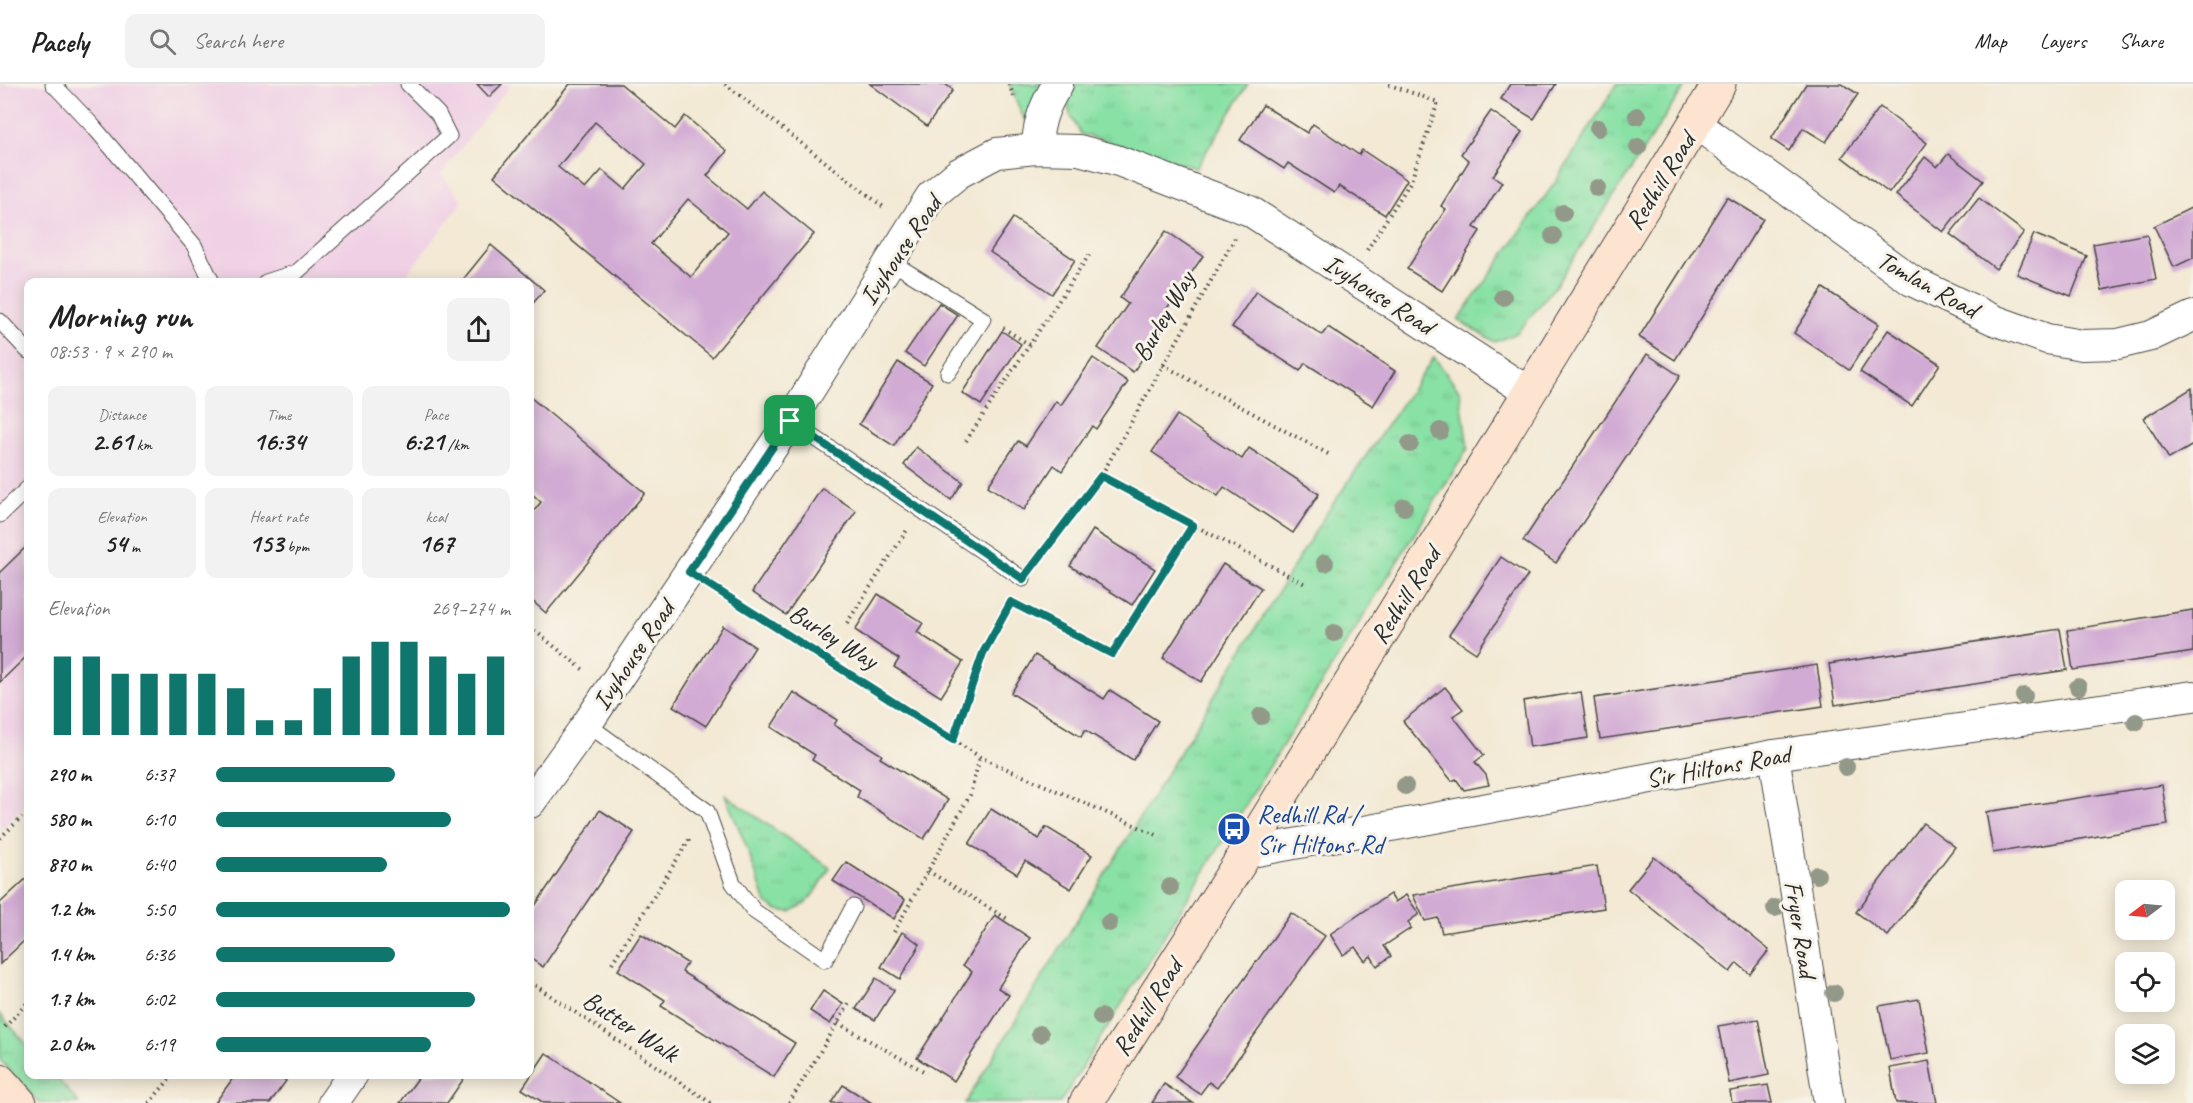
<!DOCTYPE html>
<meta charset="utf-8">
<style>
:root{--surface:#fff;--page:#f2f2f2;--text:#222;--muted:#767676;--line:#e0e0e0;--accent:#0f766e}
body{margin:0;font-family:Caveat,sans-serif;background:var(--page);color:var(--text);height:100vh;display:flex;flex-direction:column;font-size:22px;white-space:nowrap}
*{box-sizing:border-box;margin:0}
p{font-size:20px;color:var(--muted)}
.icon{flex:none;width:33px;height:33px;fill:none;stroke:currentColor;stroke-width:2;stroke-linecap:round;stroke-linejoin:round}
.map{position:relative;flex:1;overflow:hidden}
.details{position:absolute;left:24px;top:194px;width:510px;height:801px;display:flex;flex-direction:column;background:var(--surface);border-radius:12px;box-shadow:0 3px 15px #0003}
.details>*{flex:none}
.needle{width:39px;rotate:254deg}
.fabs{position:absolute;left:2115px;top:796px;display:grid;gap:12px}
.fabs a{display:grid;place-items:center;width:60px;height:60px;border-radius:12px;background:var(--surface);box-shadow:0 3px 15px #0003;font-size:30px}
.pin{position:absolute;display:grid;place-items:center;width:51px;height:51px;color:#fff;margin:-26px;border-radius:12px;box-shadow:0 3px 9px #0006}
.round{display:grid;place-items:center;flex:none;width:63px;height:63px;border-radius:12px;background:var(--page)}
.head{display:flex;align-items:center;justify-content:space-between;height:102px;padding:0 24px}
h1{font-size:33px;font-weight:800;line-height:45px}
.metrics{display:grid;grid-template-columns:repeat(3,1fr);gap:9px;height:102px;padding:6px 24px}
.metrics div{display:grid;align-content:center;border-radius:12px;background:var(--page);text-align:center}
.metrics b{font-size:26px;font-weight:800}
.metrics small{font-size:16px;font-weight:400}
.metrics p{font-size:16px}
.chart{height:168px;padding:12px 24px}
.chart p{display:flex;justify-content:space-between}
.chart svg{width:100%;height:108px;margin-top:6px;stroke:var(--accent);stroke-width:6}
ul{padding:0 24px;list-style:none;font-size:20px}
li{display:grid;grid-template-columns:96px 72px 1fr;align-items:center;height:45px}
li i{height:15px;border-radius:8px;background:var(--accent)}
header{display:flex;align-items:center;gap:36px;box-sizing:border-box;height:84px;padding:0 30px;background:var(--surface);border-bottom:2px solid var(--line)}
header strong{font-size:28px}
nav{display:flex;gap:33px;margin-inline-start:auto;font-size:21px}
.search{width:420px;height:54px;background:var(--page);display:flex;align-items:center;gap:15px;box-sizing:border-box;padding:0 21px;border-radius:12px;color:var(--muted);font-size:22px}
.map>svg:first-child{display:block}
</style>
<header>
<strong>Pacely</strong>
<div class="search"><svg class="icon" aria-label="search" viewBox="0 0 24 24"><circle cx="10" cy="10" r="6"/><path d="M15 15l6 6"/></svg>Search here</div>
<nav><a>Map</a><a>Layers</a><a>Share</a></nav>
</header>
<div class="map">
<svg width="2193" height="1019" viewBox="0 0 2193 1019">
<defs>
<pattern id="grass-tufts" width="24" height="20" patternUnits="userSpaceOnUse" patternTransform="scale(1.5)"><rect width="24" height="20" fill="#89e1a5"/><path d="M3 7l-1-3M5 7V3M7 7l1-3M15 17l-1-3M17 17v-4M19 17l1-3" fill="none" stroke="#76c18e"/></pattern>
</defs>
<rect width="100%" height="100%" fill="#f7f3e8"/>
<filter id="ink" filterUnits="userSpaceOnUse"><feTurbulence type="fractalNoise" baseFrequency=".0167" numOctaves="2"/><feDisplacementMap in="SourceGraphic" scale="12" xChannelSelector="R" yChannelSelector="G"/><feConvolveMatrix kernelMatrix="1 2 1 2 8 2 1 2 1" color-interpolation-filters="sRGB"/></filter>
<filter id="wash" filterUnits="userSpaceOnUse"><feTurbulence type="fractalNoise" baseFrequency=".008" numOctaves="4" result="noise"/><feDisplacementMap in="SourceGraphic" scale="24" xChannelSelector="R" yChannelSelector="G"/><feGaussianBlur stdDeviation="1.35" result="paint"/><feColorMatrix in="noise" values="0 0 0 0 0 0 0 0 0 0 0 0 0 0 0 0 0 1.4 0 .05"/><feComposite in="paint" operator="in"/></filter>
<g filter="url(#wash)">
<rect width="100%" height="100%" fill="#f3e9d4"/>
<path fill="#f0d0e5" d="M0 0H511L441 90 463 117 401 198H28V719L0 746Z"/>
<g fill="url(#grass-tufts)" stroke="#5a8668" stroke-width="1.5">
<path d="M1009 0H1046L1025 37Z"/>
<path d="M1075 0H1248L1196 84 1081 50C1069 30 1061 21 1075 0Z"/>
<path d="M1617 0H1686L1557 200 1517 249 1495 258 1458 236 1556 97Z"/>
<path d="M1434 273 1460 308 1468 364 1060 1019H965L1324 433Z"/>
<path d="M725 711 830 784 817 806 805 820 790 828 777 826 766 819 747 764Z"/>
<path d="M0 930 28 962V990H53L79 1019H39L0 976Z"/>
</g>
<g id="blocks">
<g fill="#d2abd4" fill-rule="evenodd">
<path d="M477 0H502L489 13Z"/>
<path d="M570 0H621L675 45 685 32 727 67 707 92 747 125 762 107 814 150 712 273 494 92ZM595 38 646 80 625 105 602 86 585 105 558 83ZM688 115 728 148 691 193 651 160Z"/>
<path d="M870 0H945L953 6 927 42Z"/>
<path d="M1510 0H1556L1534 35 1501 15Z"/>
<path d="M1806 0H1842L1858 10 1826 58 1803 44 1789 67 1771 55Z"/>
<path d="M1263 21 1307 49 1313 40 1359 71 1362 66 1407 96 1385 131 1339 102 1334 109 1288 79 1284 85 1240 56Z"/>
<path d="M1880 23 1927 59 1889 109 1842 73Z"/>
<path d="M1491 27 1522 48 1493 92 1502 98 1474 143 1480 147 1442 207 1407 185 1446 125 1441 122 1469 77 1461 70Z"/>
<path d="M1948 70 1983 97 1943 148 1896 111 1925 73 1937 83Z"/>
<path d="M1727 113 1763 135 1675 276 1639 253Z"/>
<path d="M1979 114 2024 148 1996 185 1950 150Z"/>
<path d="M2193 123V174L2174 183 2154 142Z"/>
<path d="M1013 134 1075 176 1052 210 990 168Z"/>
<path d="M1166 147 1203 172 1157 239 1164 244 1133 288 1098 264 1128 220 1120 214Z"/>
<path d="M2034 150 2087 172 2071 212 2017 190Z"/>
<path d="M2147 150 2156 195 2102 206 2093 160Z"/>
<path d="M491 161 544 206 530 223V198H461Z"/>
<path d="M1823 204 1879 240 1849 286 1794 249Z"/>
<path d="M1256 207 1322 251 1328 243 1395 287 1373 322 1305 279 1300 287 1232 243Z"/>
<path d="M939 219 958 231 924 282 905 269Z"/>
<path d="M1888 246 1940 280 1912 322 1860 288Z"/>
<path d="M1002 247 1021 260 981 321 962 309Z"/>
<path d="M1647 270 1680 292 1556 479 1523 457Z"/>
<path d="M1093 274 1128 298 1096 345 1092 342 1062 387 1054 381 1024 426 988 402 1018 357 1026 362 1056 317 1061 321Z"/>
<path d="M898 278 932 299 894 362 859 340Z"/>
<path d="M2192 304 2193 361 2169 375 2144 334Z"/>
<path d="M530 313 645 409 546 529 530 515V432L541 418 530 408Z"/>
<path d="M1177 331 1242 375 1249 364 1319 410 1293 449 1224 403 1218 412 1152 368Z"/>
<path d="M916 363 963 398 951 416 904 381Z"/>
<path d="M822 404 856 427 786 531 752 508Z"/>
<path d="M1093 446 1155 485 1132 521 1070 482Z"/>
<path d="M28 461V571L0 598V488Z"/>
<path d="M1501 473 1528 491 1476 569 1449 551Z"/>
<path d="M1223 480 1261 504 1201 598 1163 574Z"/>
<path d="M878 510 923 539 917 548 963 578 941 613 894 583 899 575 855 546Z"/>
<path d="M2193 526V568L2073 586 2067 546Z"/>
<path d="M723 542 755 563 706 642 673 622Z"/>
<path d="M2060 545 2067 586 1835 621 1829 580Z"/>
<path d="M1035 571 1104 615 1110 606 1158 637 1133 676 1085 646 1081 653 1011 609Z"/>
<path d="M1817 581 1823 622 1600 655 1594 614Z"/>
<path d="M1445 603 1463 625 1453 632 1484 671 1475 678 1486 691 1489 701 1464 706 1456 695 1452 697 1403 637Z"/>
<path d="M793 608 837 636 834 641 882 671 880 674 948 716 924 755 857 713 860 706 812 676 815 671 771 643Z"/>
<path d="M1581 608 1588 654 1530 663 1523 617Z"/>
<path d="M2162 701 2168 741 1993 769 1986 728Z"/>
<path d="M991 725 1039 755 1046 743 1092 771 1071 805 1025 777 1017 790 969 760Z"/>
<path d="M600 726 634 748 543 883 530 874V829Z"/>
<path d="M1923 739 1955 763 1888 852 1856 828Z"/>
<path d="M1654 773 1769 866 1750 890 1737 879 1730 888 1628 805Z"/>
<path d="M846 778 905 816 894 835 833 797Z"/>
<path d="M1597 782 1604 824 1442 849 1438 834 1425 837 1413 811Z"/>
<path d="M28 793V853L0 880V819Z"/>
<path d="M1390 810 1395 818 1406 811 1419 830 1408 838 1411 844 1384 862 1391 872 1377 882 1371 872 1365 877 1355 863 1343 871 1330 850Z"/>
<path d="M1291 829 1325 852 1217 1004 1209 998 1200 1010 1175 993Z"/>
<path d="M995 831 1030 854 998 904 1009 911 954 997 917 974 972 888 963 881Z"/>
<path d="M902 848 920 860 900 895 881 883Z"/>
<path d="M641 850 687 879 682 888 795 959 774 993 661 922 665 916 618 886Z"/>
<path d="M876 894 894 906 875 936 856 925Z"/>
<path d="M823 907 843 920 830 940 810 927Z"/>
<path d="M1919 915 1929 969 1890 976 1879 922Z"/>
<path d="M1758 935 1769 991 1729 999 1718 942Z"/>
<path d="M546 969 620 1019H544L522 1005Z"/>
<path d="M1929 977 1937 1019H1896L1890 984Z"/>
<path d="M236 990H277L286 997 270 1019H215Z"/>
<path d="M421 990H461L465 993 447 1019H400Z"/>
<path d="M1164 1000 1193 1019H1152Z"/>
<path d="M843 1001 872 1019H831Z"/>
<path d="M1768 1001 1772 1019H1732L1730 1007Z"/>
</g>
</g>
</g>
<g filter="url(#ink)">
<use href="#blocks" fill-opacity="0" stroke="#494844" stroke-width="1.5"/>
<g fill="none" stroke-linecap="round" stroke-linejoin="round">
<defs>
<g id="lane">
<path d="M53 0 93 42 194 161 212 198"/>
<path d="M890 177 983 235 948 289"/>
<path d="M266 198 297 188 449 52 438 30 408 0"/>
<path d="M0 237 28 267"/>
<path d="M790 337 1023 495"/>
<path d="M0 431 28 404"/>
<path d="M587 640 707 727 733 799 754 827 825 876 853 823"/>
</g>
<g id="street">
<path d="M1695 39 1912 197 1994 236 2047 255 2082 261 2118 260 2151 252 2193 232"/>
<path d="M1036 65C1039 38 1043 23 1058 0"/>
<path d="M1774 671 1829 1019"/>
<path d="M530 719 587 640 790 337 931 112 959 89 997 69 1036 65 1079 66 1116 76 1250 127 1530 309"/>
<path d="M1246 769 1774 671 2193 612"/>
<path d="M333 1019 353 990"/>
</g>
<g id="secondary">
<path d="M0 997 20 1019"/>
<path d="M1086 1019 1246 769 1719 0"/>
</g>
</defs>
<use href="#lane" stroke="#494844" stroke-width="17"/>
<use href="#street" stroke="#494844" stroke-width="32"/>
<use href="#secondary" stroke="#494844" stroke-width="35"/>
<g stroke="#494844" stroke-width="4" stroke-dasharray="1.5 4.5" stroke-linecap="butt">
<path d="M725 0 886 125"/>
<path d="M1009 0 1014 13"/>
<path d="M1367 166 1411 97 1438 18 1387 0"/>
<path d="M1003 244 1030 261"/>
<path d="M1163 281 1332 372"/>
<path d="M966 357 1089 171"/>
<path d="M1101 392 1307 501"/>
<path d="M1037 477 1101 392 1235 154"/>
<path d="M716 505 980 673 1157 751"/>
<path d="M1014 519 1112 570 1193 441"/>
<path d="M847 539 907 446"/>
<path d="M530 543 585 587"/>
<path d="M953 656 983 569 1012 516"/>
<path d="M0 754 22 733"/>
<path d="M928 787 1009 836"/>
<path d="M894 848 970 711 980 673"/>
<path d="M612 879 691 753"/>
<path d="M530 898 711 1019"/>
<path d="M838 939 927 989"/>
<path d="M5 943 28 918"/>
<path d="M149 1019 174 990"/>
<path d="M789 1019 851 917"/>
</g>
<use href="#lane" stroke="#fff" stroke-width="15"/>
<use href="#street" stroke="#fff" stroke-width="30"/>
<use href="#secondary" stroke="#fde4d1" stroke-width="33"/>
</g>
<g fill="#929988">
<circle cx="1637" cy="32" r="9"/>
<circle cx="1598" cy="44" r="9"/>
<circle cx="1638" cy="63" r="9"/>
<circle cx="1597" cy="104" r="9"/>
<circle cx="1563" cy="129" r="9"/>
<circle cx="1553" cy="152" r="9"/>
<circle cx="1503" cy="213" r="9"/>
<circle cx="1440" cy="347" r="9"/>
<circle cx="1410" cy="360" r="9"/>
<circle cx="1404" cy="423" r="9"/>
<circle cx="1325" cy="479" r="9"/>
<circle cx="1334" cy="549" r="9"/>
<circle cx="2078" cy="603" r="9"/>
<circle cx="2024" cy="612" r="9"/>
<circle cx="1261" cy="632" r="9"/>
<circle cx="2136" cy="638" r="9"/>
<circle cx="1846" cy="683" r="9"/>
<circle cx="1405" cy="702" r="9"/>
<circle cx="1817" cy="791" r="9"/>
<circle cx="1170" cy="803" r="9"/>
<circle cx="1775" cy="824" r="9"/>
<circle cx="1109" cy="839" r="9"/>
<circle cx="1834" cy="909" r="9"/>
<circle cx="1101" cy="933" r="9"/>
<circle cx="1040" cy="950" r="9"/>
</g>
</g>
<g fill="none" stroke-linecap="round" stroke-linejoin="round" filter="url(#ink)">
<defs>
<path id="route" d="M790 337 1023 495 1101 392 1193 441 1112 570 1011 518 983 569 953 656 689 488Z"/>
</defs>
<use href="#route" stroke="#fff" stroke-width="12"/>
<use href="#route" stroke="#0f766e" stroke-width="8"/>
</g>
<defs>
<symbol id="bus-disc" viewBox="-11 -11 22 22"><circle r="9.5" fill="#1a4fb4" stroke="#f7f3e8"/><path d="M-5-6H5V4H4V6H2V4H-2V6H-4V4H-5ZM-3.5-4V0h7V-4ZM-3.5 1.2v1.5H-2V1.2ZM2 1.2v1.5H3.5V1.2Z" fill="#fff"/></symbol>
</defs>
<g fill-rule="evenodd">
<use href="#bus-disc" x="1215" y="726" width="38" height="38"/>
</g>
<g text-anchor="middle" stroke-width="6" stroke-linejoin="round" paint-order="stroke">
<g font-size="26" fill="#2b2b2b" stroke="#f7f3e8">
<text transform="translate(1660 97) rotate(-58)" y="9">Redhill Road</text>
<text transform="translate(900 166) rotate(-56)" y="9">Ivyhouse Road</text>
<text transform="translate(1928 200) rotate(29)" y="9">Tomlan Road</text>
<text transform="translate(1379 210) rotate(33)" y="9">Ivyhouse Road</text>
<text transform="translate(1163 232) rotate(-60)" y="9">Burley Way</text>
<text transform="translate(1405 511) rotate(-58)" y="9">Redhill Road</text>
<text transform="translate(834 552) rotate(32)" y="9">Burley Way</text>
<text transform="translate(633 571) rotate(-56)" y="9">Ivyhouse Road</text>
<text transform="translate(1718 682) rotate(-10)" y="9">Sir Hiltons Road</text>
<text transform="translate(1801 845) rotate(81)" y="9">Fryer Road</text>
<text transform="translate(1147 923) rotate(-58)" y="9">Redhill Road</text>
<text transform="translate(631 942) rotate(33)" y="9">Butter Walk</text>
</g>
<g font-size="26" fill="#164399" stroke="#f7f3e8" text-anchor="start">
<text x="1257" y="739">Redhill Rd /<tspan x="1257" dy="30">Sir Hiltons Rd</tspan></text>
</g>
</g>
</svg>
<div class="fabs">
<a><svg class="needle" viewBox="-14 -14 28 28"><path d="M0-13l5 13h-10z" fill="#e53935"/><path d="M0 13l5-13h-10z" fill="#767676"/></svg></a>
<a><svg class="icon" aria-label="locate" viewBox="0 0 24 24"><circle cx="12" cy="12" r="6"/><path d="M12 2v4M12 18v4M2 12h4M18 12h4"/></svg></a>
<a><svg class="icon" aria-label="layers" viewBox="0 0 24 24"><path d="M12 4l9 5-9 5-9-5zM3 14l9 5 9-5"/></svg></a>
</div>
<div class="pin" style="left:790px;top:337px;background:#1e9e55"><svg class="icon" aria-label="arrive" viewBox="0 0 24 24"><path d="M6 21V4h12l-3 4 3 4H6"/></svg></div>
<section class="details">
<div class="head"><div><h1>Morning run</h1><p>08:53 · 9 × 290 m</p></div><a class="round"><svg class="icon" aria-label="share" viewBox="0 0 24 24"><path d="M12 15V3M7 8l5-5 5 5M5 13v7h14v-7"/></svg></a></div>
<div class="metrics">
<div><p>Distance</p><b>2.61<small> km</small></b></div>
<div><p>Time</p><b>16:34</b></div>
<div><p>Pace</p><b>6:21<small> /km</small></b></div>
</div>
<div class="metrics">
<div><p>Elevation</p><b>54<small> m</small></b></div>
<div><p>Heart rate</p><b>153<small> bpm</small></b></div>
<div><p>kcal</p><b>167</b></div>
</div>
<div class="chart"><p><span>Elevation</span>269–274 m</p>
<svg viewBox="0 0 160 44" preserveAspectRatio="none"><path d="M5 44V12M15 44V12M25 44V19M35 44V19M45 44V19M55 44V19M65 44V25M75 44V38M85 44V38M95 44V25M105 44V12M115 44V6M125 44V6M135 44V12M145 44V19M155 44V12"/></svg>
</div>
<ul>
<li><b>290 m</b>6:37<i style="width:61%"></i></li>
<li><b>580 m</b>6:10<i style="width:80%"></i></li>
<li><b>870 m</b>6:40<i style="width:58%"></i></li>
<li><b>1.2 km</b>5:50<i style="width:100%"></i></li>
<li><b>1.4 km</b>6:36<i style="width:61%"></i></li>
<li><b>1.7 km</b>6:02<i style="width:88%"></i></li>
<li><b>2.0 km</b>6:19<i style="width:73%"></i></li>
</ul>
</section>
</div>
